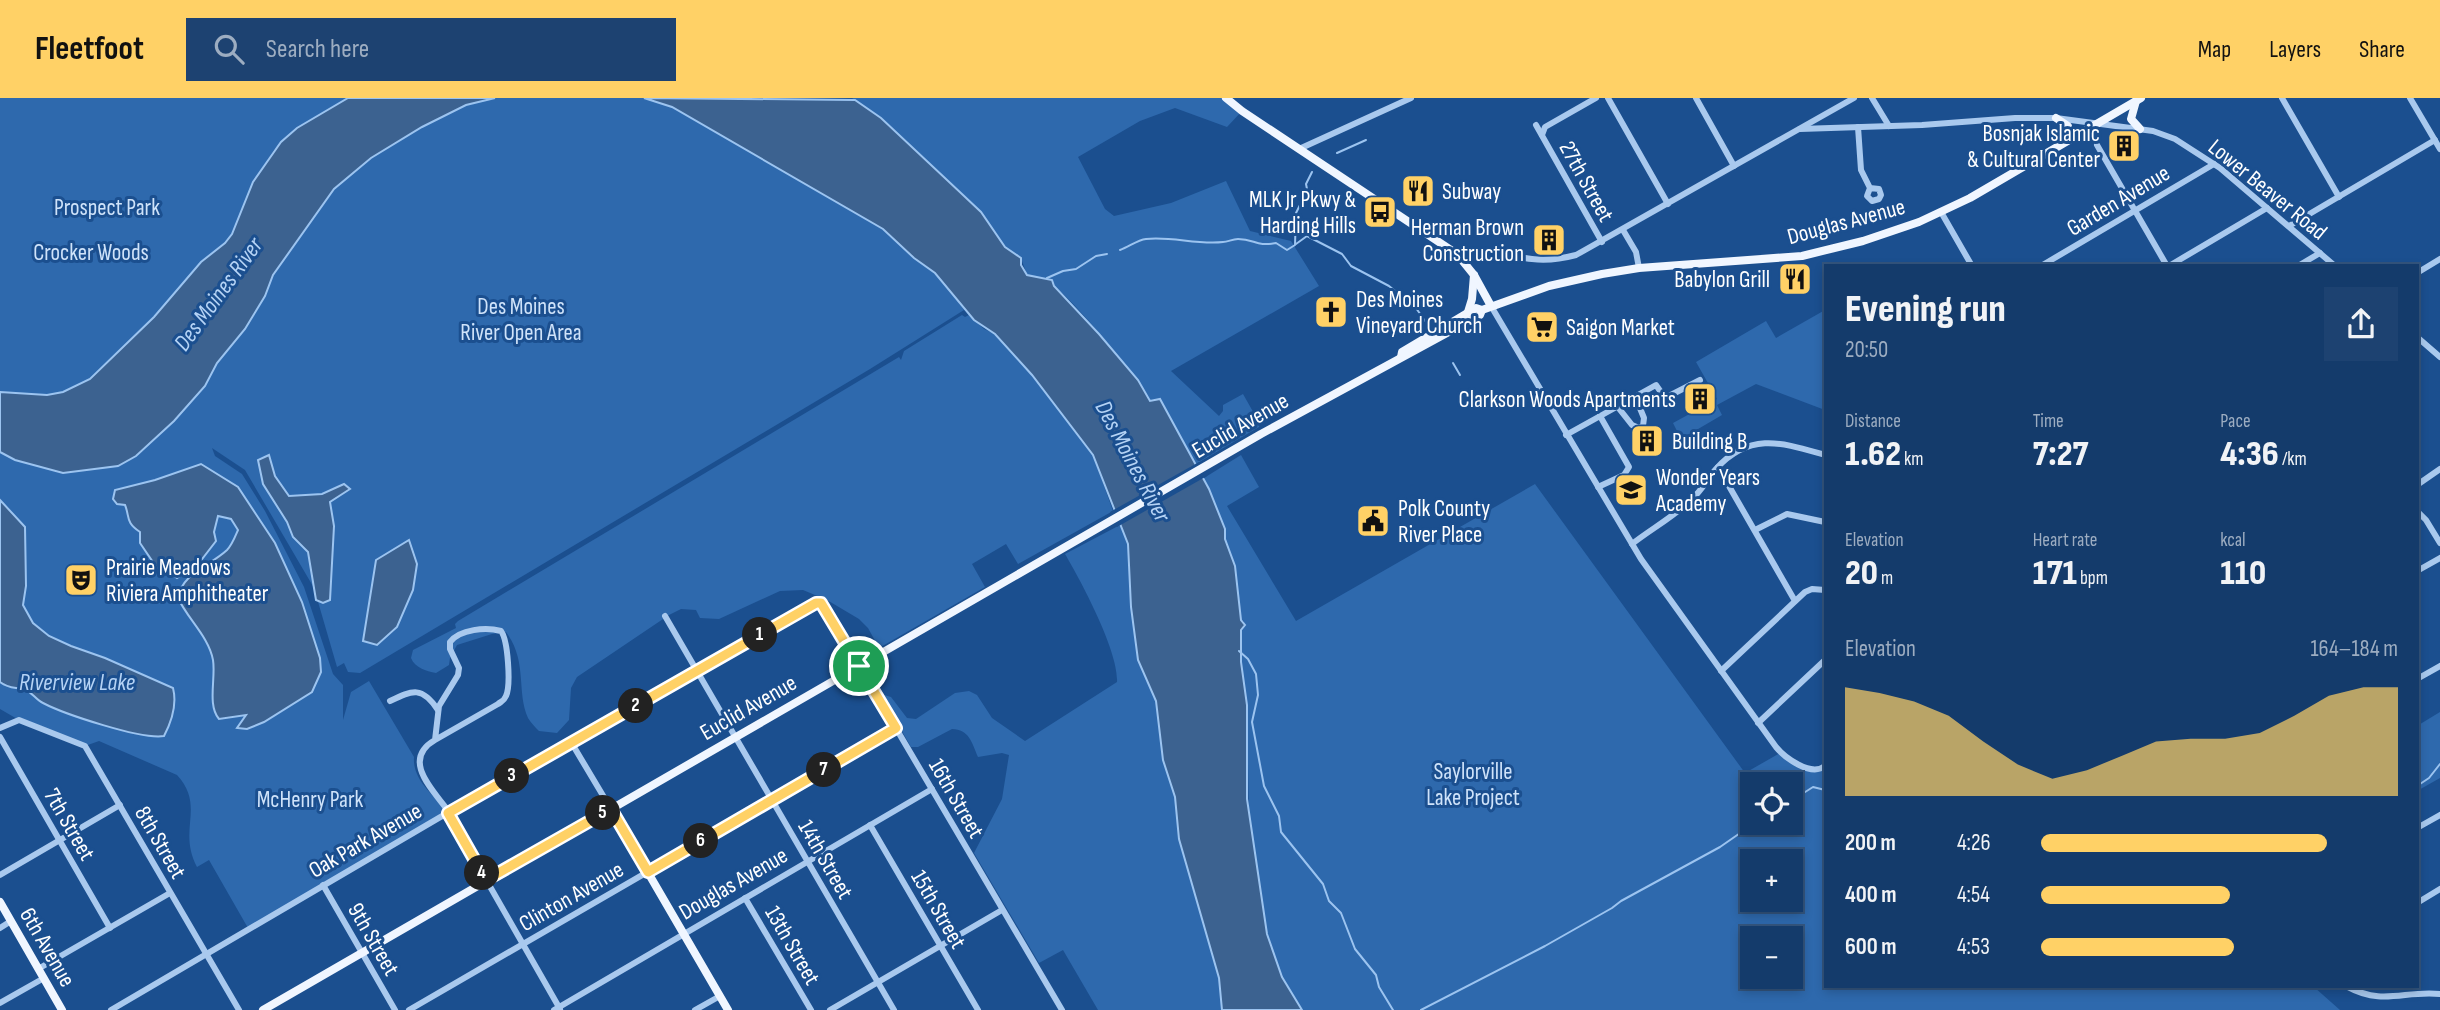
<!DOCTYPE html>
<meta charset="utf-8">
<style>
:root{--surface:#143b6b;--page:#1d4271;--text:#f1f3f6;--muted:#9dadc1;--line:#33557e;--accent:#ffd166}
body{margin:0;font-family:"Sofia Sans Condensed",sans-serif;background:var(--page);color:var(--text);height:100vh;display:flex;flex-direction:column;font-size:26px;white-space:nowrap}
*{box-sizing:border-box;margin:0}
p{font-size:23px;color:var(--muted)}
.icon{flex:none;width:38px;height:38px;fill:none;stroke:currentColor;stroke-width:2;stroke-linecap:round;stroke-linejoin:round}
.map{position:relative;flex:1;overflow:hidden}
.details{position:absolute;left:1824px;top:166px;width:595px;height:724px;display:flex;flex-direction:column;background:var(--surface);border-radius:0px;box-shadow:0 4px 10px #0003,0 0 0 2px var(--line)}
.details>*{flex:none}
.buttons{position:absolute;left:1740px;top:674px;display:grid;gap:14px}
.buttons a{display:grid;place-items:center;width:63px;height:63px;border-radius:0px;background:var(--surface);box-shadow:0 4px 10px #0003,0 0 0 2px var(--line);font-size:35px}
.pin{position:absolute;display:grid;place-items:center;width:60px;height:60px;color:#fff;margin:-30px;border:4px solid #fff;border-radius:50%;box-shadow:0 2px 7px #0007}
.km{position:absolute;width:35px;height:35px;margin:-18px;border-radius:50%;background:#222;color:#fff;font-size:19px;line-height:35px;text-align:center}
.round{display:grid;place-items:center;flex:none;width:74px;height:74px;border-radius:0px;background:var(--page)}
.summary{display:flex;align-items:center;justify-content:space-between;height:119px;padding:0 21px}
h1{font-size:38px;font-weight:800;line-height:52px}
.stats{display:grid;grid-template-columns:repeat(3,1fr);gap:10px;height:119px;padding:7px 21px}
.stats div{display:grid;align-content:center}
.stats b{font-size:35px;font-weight:800}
.stats small{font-size:19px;font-weight:400}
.stats p{font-size:19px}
.chart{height:196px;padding:14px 21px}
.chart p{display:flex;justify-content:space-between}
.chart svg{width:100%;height:126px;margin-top:7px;fill:var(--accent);opacity:.7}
ul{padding:0 21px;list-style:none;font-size:23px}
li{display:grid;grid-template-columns:112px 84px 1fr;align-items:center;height:52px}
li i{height:18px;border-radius:9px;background:var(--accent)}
header{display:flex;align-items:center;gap:42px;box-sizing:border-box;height:98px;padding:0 35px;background:var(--accent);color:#111}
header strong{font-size:33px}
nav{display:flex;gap:38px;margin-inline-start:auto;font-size:24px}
.search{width:490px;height:63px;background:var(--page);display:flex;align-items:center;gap:18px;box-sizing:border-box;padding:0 24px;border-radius:0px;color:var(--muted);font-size:26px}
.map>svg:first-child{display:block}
</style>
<header>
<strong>Fleetfoot</strong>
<div class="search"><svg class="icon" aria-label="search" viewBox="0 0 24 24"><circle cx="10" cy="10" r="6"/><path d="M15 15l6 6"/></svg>Search here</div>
<nav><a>Map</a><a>Layers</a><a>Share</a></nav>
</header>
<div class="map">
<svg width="2440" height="912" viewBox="0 0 2440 912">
<rect width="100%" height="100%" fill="#1b4f8f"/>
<g fill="#2e69ad" fill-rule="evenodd">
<path d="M0 0H348L297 30 274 52 253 84 232 136 225 145 201 164 180 191 141 232 90 281 63 294 47 297 0 294Z"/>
<path d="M495 0H644L672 9 883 131 914 160 935 175 951 193 964 212 870 271 360 575 348 574 344 565 337 569 314 490 245 372 212 350 215 358 242 376 265 413 304 489 333 576 343 587V622L351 594 369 583 414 659C412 682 435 699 449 714L248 830 209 762 197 769C177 731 206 709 177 677L99 643 85 648 19 622 0 611V354L15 362 63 375 118 368 136 358 174 323 205 288 217 265 245 231 265 198 273 177 334 91 371 60 422 29 466 7Z"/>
<path d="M852 0H1226L1242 13 1227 29 1175 10 1140 23 1078 59 1105 111 1114 118 1171 105 1226 83 1250 133 1291 143 1319 188 1171 273 1219 318 1223 313V307L1243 296 1260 326 1259 329 1196 366 1160 301 1150 303C1142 284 1071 198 1052 187 1045 183 1035 180 1027 177L1021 160 1005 149 981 114 881 20Z"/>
<path d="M1825 212V312L1756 286 1717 307 1722 317 1681 341 1673 325 1717 301 1696 264 1766 223 1776 240Z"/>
<path d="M962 217 965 219 969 217 984 231 995 236 1032 277 1093 357 1113 413 1018 466 1006 446 972 466 985 489 879 550 868 530 859 521 827 502 803 492 780 493 719 521 700 520 696 512 681 511 669 517 577 579 571 590 569 622 557 635 539 633C536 630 531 625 528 620 516 593 528 564 506 534L492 536 457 547 450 560 449 567 436 575C426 573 415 570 411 560L413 552 456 530 455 526 458 523 899 259 901 262 904 253Z"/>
<path d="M1241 357 1259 389 1227 408 1296 523 1535 386 1745 675 1780 655 1789 662 1825 673V889H2314L2340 912H1302L1282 879 1267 836 1249 725 1247 607 1241 564V531L1244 523 1241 522 1230 455 1225 441V433L1204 380ZM1752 686H1790V724H1752ZM1752 763H1790V802H1752ZM1752 840H1790V878H1752Z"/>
<path d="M1120 427 1128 446 1131 509 1138 562 1156 603 1163 662 1175 699 1179 741 1219 880 1222 912H1098L1063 852 1039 865 974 755 1002 701 1009 657 1002 655 978 659C972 645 969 631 952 631L918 649H911L883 600 884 597 891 599 907 620 916 621 955 595 969 593 977 597 992 620 1025 643 1117 584C1119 554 1081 483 1065 456Z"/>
<path d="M2440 614V680L2417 693V628Z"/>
</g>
<g fill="#3c6290" stroke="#9cc4f0" stroke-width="2">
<path d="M348 0H495L466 7 422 29 371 60 334 91 273 177 265 198 245 231 217 265 205 288 174 323 136 358 118 368 63 375 15 362 0 354V294L47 297 63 294 90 281 154 219 201 164 225 145 232 136 253 84 281 44 297 30Z"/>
<path d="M644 0 855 2 881 20 963 97 981 114 1005 149 1021 160V167L1027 177 1052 182 1054 188 1099 236 1138 282 1150 303 1160 301 1209 391 1225 431V441L1235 468 1241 522 1245 527 1241 532V564L1247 607V701L1267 836 1282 879 1302 912H1222L1219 880 1179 741 1175 699 1163 662 1156 603 1138 562 1131 509 1128 446 1093 357 1032 277 995 236 974 222 935 175 914 160 883 131 672 9Z"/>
<path d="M269 357 275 378 289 398 322 396 344 386 350 391 330 404 334 428 330 502 323 505 316 502 308 454 293 439 287 424 263 386 258 362Z"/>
<path d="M201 366 238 389 275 445 302 504 320 560 321 574 312 594 264 624 247 631 237 630 246 617 219 621C207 607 216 580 213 562 209 539 187 520 178 500 182 475 210 468 227 452 232 447 235 439 238 432L231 421 218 418 214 434 216 443 199 465 177 480 164 471 157 470 140 445V434C125 424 130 419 125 407L117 406 113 401 115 392 155 382Z"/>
<path d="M0 402 25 429 26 488 23 507 33 525 49 538 71 548 105 560 173 590C177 606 172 623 164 638 142 642 64 616 43 605 36 602 32 594 25 592 16 589 9 591 0 584Z"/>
<path d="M409 442 417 466 413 492 397 529 377 547 363 543 376 462Z"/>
</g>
<path fill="#1b4f8f" d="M1199 364 1207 378 1117 429 1110 414Z"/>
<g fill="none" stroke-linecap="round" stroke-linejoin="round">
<g stroke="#9cc4f0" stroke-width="2">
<path d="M1337 55 1366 42"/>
<path d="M1307 91 1306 86 1312 74"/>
<path d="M1296 146 1307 138 1342 156 1351 168 1389 188 1416 210 1425 223"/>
<path d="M1120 152C1129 149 1137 142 1146 141 1171 138 1197 147 1223 144 1228 144 1232 141 1238 141 1255 141 1256 149 1276 145L1287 152 1295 147 1296 115 1304 99"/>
<path d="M1047 180 1063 173 1076 171 1096 158 1107 156"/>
<path d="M1453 265 1460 277"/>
<path d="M1239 553 1248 561 1256 576 1258 597 1252 624 1264 688 1279 718 1281 734 1323 786 1329 803 1341 815 1355 851 1376 877 1379 889 1393 912"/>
<path d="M2417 688 2429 680 2440 666"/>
<path d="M1802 696 1813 689 1825 692"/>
<path d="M1421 912 1545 848 1612 810 1621 803 1720 749 1756 724"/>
</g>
<g stroke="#a9c9ee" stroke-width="6">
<path d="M1608 0 1668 106"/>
<path d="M1696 0 1734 68"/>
<path d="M1872 0 1889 28"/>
<path d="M2282 0 2339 99"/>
<path d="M2410 0 2440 51"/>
<path d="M1536 27 1602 144"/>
<path d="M1858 29 1861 72 1870 90 1867 98 1872 103 1879 101 1881 97 1879 91 1870 90"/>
<path d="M1800 31 1922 27 2015 20H2056L2153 33 2175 41 2220 70 2335 168"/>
<path d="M1542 37 1545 29 1596 0"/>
<path d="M2097 47 2167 168"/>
<path d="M1299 51 1411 0"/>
<path d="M1941 114 1972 168"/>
<path d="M2289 128 2435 42"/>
<path d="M1623 132 1636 154 1639 170"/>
<path d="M1457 156C1474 148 1513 159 1532 161 1548 163 1561 161 1576 157L1854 0"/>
<path d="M2041 168 2214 66"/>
<path d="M2169 168 2267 110"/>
<path d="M2298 168 2320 155"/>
<path d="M2417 175 2440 161"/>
<path d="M1491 208 1641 461 1776 649C1785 660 1811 679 1825 668"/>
<path d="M2417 239 2440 259"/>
<path d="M1617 308 1632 327 1639 330 1643 328 1644 320 1635 298"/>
<path d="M1566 337 1656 287 1665 300 1700 282"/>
<path d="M1718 369 1795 503"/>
<path d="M2417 387 2440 371"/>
<path d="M1598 389 1624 377 1629 369 1600 318"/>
<path d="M2417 413 2426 422 2440 445"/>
<path d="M1755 432 1787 416 1825 424"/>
<path d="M1632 446C1651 431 1675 418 1692 401 1702 392 1708 380 1716 371 1750 333 1783 345 1825 357"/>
<path d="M2417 473 2440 460"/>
<path d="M665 518 894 912"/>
<path d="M1721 573 1805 494 1812 491 1825 492"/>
<path d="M2417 581 2440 568"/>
<path d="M390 603C413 592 422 588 438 612"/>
<path d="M1758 625 1825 562"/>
<path d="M0 630 19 622 85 648 239 912"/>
<path d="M0 639 110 830"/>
<path d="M435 642 498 606C502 603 504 603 506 598 511 587 508 542 501 533 486 529 460 531 450 544V551L459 570 458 577 439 608 435 642C400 662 434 693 449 714"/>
<path d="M571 644 611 711"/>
<path d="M448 715 560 911"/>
<path d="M870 727 978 912"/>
<path d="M2417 730 2440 717"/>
<path d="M0 777 120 707"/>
<path d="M323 787 395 912"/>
<path d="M745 800 811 912"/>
<path d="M2417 805 2440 791"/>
<path d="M0 830 11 823"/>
<path d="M38 871 170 795"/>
<path d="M2348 889C2383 908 2405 892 2440 896"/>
<path d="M0 905 44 880"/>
<path d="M111 912 565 646 578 642 816 504 821 505 854 559 1062 912"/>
<path d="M409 912 896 630"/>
<path d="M554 912 932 691"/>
<path d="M695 912 720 898"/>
<path d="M830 912 1002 812"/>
</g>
<g stroke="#f0f6ff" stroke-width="8">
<path d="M1226 0 1242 13 1457 156 1474 177 1491 208"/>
<path d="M2136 3 2131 21 2140 31"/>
<path d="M2056 20 2068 28V33L2061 45"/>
<path d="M1468 214 1472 201 1474 177"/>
<path d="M1401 259 1402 254 1476 210 1482 212"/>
<path d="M611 711 728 912"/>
<path d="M0 804 62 912"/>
<path d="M263 912 1261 336 1480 217 1482 212 1549 188 1602 176 1639 170 1802 158 1863 143 1919 124 1970 100 2141 0"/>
</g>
</g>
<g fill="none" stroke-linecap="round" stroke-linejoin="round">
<defs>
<path id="route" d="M816 505H821L896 630 648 774 611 711 486 782 448 715Z"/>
</defs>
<use href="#route" stroke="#fff" stroke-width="14"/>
<use href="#route" stroke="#ffd166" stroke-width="9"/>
</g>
<defs>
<symbol id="building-square" viewBox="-11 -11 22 22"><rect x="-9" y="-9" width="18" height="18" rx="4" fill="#ffd166" stroke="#1b4f8f"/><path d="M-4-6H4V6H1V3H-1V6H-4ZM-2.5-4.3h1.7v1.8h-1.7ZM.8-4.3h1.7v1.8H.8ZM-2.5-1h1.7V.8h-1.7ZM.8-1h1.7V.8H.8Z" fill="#111"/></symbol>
<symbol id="restaurant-square" viewBox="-11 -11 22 22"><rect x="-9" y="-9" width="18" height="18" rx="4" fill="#ffd166" stroke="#1b4f8f"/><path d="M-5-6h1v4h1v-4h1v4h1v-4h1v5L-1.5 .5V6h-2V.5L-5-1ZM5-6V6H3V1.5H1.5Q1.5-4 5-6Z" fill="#111"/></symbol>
<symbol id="bus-square" viewBox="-11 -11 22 22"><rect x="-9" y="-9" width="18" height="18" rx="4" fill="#ffd166" stroke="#1b4f8f"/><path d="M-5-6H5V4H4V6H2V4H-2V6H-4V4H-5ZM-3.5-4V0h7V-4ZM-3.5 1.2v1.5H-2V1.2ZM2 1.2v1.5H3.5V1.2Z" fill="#111"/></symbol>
<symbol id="church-square" viewBox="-11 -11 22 22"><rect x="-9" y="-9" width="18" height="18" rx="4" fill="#ffd166" stroke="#1b4f8f"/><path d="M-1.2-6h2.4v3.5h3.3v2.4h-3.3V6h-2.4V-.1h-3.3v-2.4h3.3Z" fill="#111"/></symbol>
<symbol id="supermarket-square" viewBox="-11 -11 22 22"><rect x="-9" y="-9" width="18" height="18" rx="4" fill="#ffd166" stroke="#1b4f8f"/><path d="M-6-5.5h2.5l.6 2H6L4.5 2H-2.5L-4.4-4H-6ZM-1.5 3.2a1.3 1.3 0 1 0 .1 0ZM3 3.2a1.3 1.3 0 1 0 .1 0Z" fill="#111"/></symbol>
<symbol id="school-square" viewBox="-11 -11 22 22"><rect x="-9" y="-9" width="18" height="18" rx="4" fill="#ffd166" stroke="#1b4f8f"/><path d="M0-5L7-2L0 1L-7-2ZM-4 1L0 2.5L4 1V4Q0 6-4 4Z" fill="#111"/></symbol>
<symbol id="civic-square" viewBox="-11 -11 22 22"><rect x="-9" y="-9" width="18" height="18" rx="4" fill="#ffd166" stroke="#1b4f8f"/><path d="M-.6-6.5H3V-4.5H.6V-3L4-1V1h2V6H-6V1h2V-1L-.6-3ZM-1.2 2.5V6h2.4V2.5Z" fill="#111"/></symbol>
<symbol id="theatre-square" viewBox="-11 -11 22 22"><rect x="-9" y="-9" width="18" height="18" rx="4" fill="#ffd166" stroke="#1b4f8f"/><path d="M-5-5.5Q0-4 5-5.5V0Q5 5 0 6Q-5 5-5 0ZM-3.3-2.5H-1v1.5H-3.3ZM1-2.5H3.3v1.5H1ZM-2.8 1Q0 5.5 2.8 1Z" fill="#111"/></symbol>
</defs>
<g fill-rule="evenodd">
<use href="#building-square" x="2105" y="29" width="38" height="38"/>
<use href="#restaurant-square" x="1399" y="74" width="38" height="38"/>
<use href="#bus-square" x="1361" y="95" width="38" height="38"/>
<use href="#building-square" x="1530" y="123" width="38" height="38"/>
<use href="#restaurant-square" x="1776" y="162" width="38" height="38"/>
<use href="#church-square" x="1312" y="195" width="38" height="38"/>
<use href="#supermarket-square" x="1523" y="210" width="38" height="38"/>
<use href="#building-square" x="1681" y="282" width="38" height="38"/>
<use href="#building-square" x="1628" y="324" width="38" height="38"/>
<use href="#school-square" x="1612" y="373" width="38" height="38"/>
<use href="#civic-square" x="1354" y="404" width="38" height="38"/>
<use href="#theatre-square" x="62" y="463" width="38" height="38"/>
</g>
<g text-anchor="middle" stroke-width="6" stroke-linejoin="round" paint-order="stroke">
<g font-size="23" fill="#fff" stroke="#1b4f8f" text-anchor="start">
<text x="2100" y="43" text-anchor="end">Bosnjak Islamic<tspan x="2100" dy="26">&amp; Cultural Center</tspan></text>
<text x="1442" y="101">Subway</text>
<text x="1356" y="109" text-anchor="end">MLK Jr Pkwy &amp;<tspan x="1356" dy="26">Harding Hills</tspan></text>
<text x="1524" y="137" text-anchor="end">Herman Brown<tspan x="1524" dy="26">Construction</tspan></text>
<text x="1770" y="189" text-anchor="end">Babylon Grill</text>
<text x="1356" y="209">Des Moines<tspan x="1356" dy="26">Vineyard Church</tspan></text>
<text x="1566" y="237">Saigon Market</text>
<text x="1676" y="309" text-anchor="end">Clarkson Woods Apartments</text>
<text x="1672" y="351">Building B</text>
<text x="1656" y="387">Wonder Years<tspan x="1656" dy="26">Academy</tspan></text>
<text x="1398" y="418">Polk County<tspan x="1398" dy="26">River Place</tspan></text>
<text x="106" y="477">Prairie Meadows<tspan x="106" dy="26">Riviera Amphitheater</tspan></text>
</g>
<g font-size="23" fill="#fff" stroke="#1b4f8f">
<text transform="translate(1587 83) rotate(61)" y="8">27th Street</text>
<text transform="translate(2268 91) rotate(39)" y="8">Lower Beaver Road</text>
<text transform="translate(2118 102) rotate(-31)" y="8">Garden Avenue</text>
<text transform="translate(1846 123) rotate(-15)" y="8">Douglas Avenue</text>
<text transform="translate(1240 327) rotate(-30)" y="8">Euclid Avenue</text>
<text transform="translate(748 609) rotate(-30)" y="8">Euclid Avenue</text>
<text transform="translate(957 700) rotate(60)" y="8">16th Street</text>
<text transform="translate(70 726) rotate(60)" y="8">7th Street</text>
<text transform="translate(365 742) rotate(-30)" y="8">Oak Park Avenue</text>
<text transform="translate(161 744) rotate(60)" y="8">8th Street</text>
<text transform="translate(826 761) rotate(60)" y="8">14th Street</text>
<text transform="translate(733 785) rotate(-30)" y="8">Douglas Avenue</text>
<text transform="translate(571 798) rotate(-30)" y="8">Clinton Avenue</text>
<text transform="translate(939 811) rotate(60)" y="8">15th Street</text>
<text transform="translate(374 841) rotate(60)" y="8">9th Street</text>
<text transform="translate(793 847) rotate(60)" y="8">13th Street</text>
<text transform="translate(48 849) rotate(60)" y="8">6th Avenue</text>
</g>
<g font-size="23" fill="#cfe3fa" stroke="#1b4f8f">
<text x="107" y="117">Prospect Park</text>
<text x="91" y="162">Crocker Woods</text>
<text x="521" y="216">Des Moines<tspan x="521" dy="26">River Open Area</tspan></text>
<text x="1473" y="681">Saylorville<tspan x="1473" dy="26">Lake Project</tspan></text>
<text x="310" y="709">McHenry Park</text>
</g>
<g font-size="24" font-style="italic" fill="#b5d3f5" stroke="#1b4f8f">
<text transform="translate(218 196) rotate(-54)" y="8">Des Moines River</text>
<text transform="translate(1133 363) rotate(62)" y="8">Des Moines River</text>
<text x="77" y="592">Riverview Lake</text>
</g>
</g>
</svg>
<div class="buttons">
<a><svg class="icon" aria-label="locate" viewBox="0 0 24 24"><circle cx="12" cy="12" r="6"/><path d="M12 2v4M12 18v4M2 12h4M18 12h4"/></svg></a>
<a>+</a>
<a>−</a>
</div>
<div class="pin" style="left:859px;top:568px;background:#1e9e55"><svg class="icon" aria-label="arrive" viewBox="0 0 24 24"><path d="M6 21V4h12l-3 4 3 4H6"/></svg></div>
<b class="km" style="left:760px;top:537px">1</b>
<b class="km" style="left:636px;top:608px">2</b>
<b class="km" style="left:512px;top:678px">3</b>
<b class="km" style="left:482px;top:775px">4</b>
<b class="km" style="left:603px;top:715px">5</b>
<b class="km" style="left:701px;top:743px">6</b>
<b class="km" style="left:824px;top:672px">7</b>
<section class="details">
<div class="summary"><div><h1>Evening run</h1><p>20:50</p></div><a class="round"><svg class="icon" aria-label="share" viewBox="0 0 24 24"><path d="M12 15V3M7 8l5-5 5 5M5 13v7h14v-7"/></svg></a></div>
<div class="stats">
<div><p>Distance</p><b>1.62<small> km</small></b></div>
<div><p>Time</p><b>7:27</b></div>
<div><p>Pace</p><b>4:36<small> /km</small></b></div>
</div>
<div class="stats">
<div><p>Elevation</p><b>20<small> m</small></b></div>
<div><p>Heart rate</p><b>171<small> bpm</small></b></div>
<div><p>kcal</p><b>110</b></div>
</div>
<div class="chart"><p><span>Elevation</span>164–184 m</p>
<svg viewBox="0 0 160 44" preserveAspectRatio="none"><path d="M0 44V6L10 8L20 11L30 16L40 25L50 33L60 38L70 35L80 30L90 25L100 24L110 24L120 22L130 16L140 9L150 6L160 6V44z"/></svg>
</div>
<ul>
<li><b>200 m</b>4:26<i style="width:80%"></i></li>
<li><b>400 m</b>4:54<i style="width:53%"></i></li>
<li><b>600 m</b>4:53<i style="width:54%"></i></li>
</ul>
</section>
</div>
